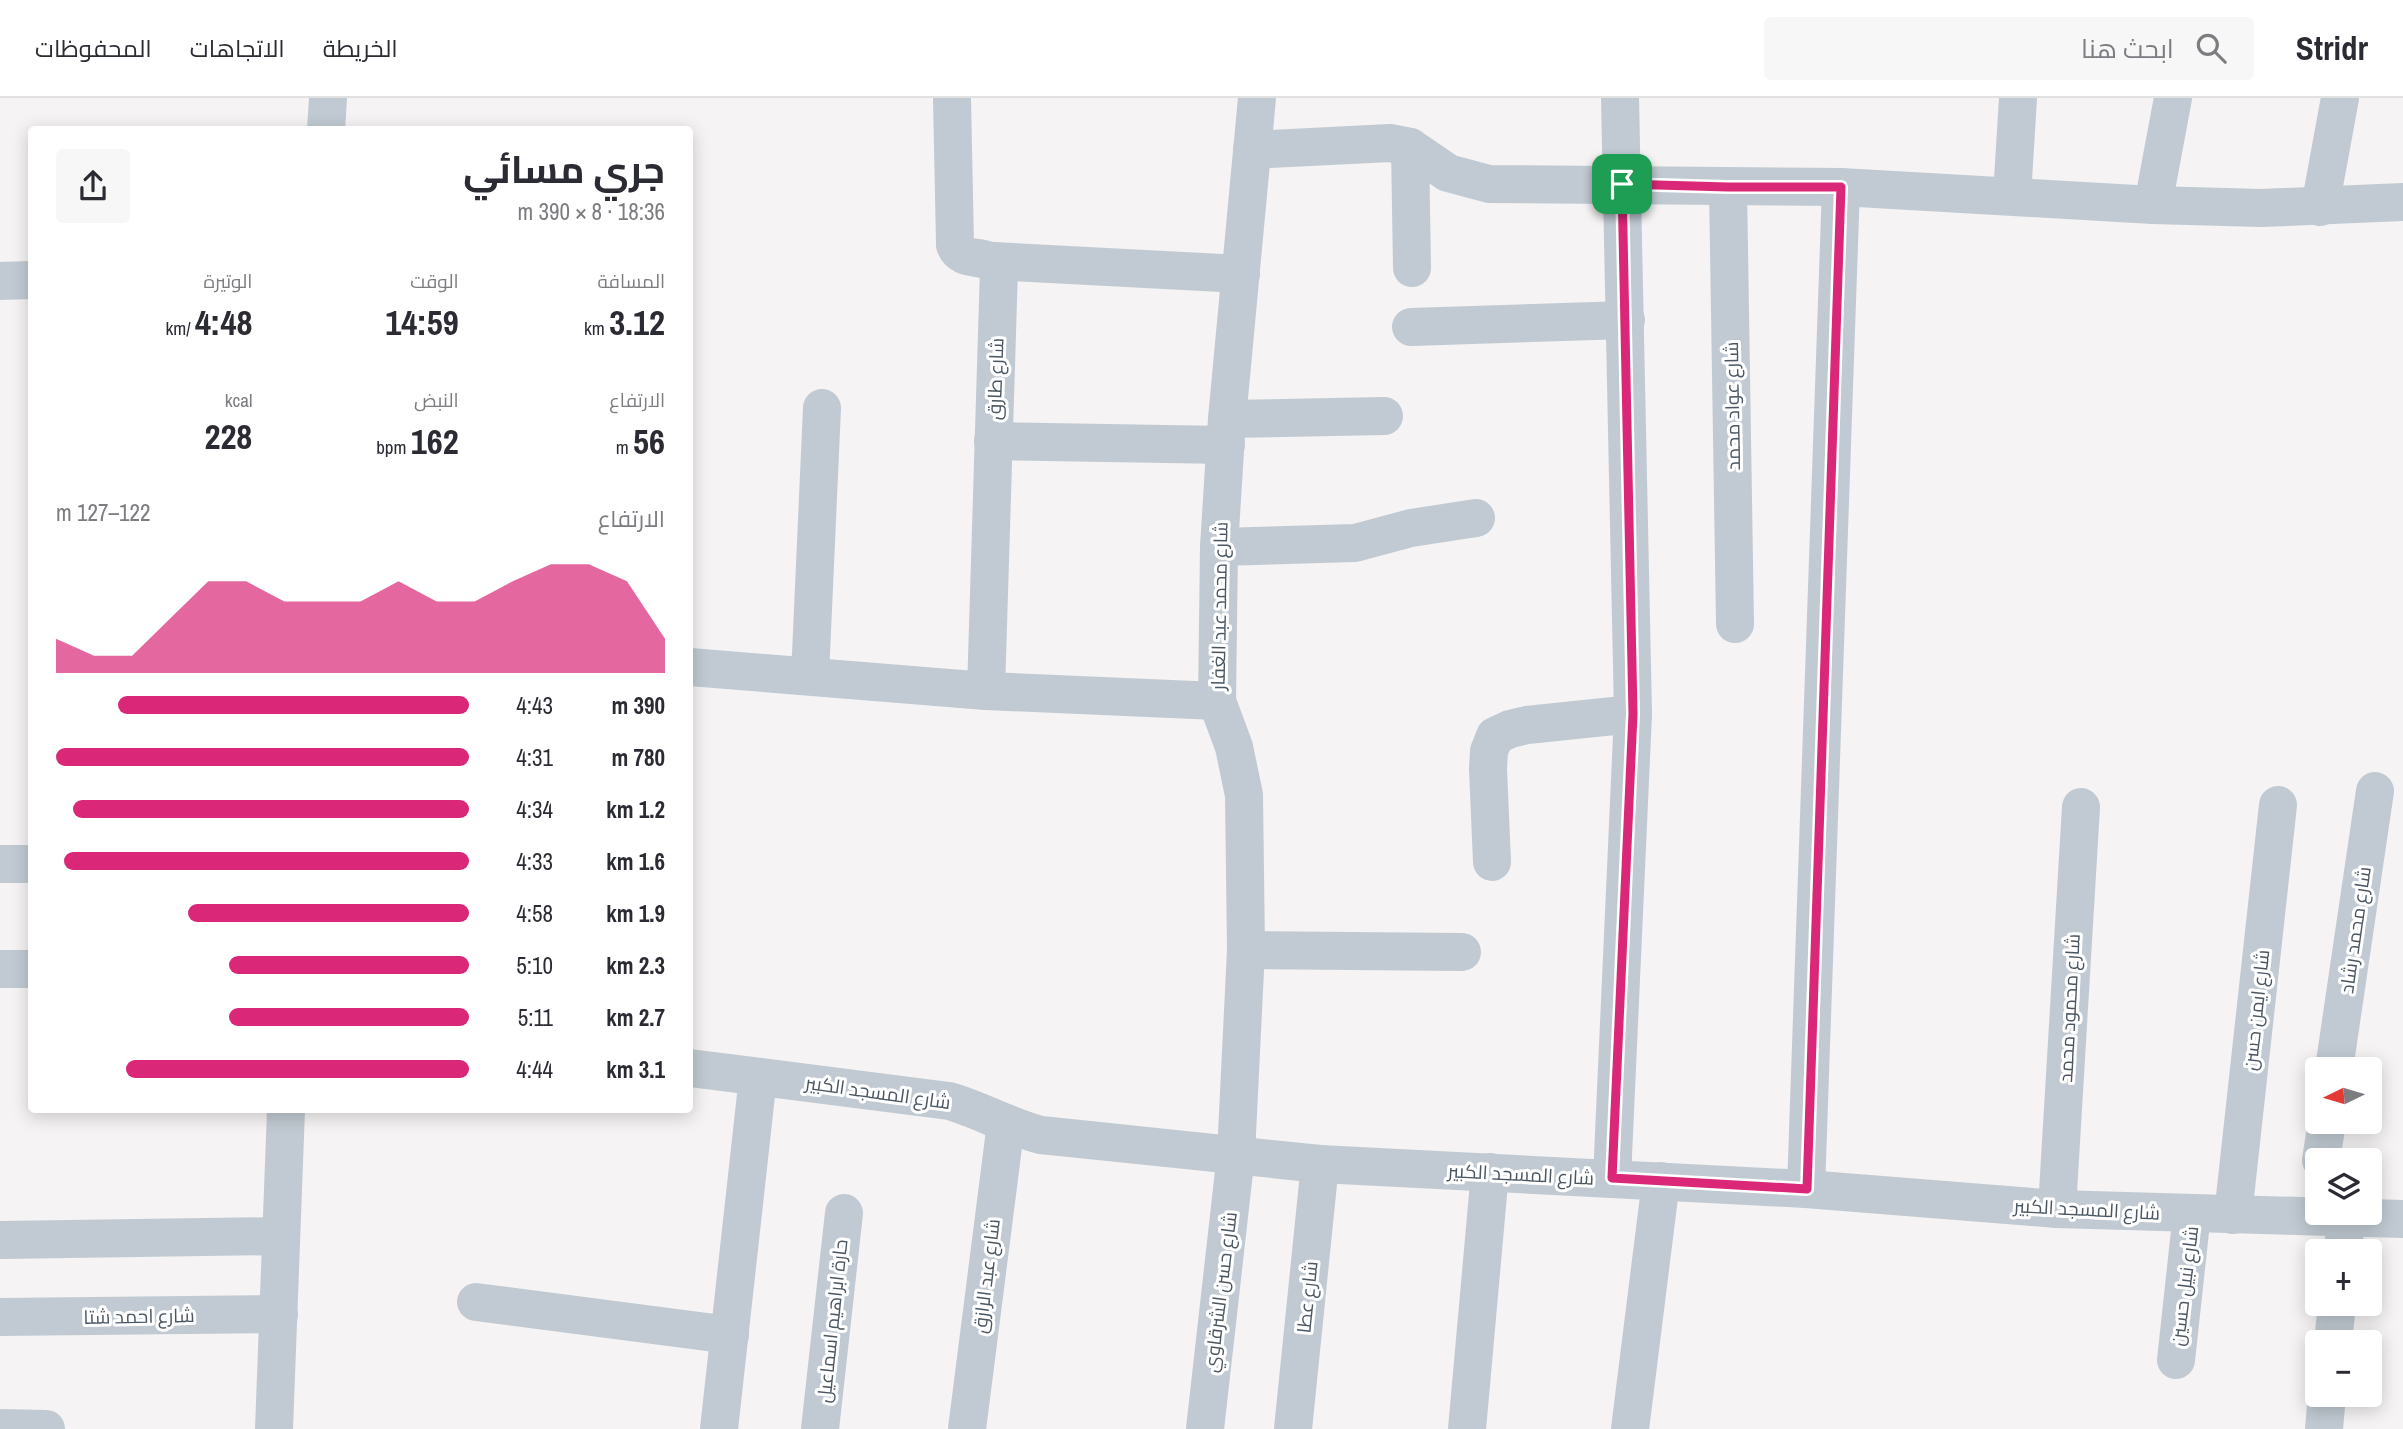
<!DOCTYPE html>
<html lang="ar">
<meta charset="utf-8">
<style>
:root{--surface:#fff;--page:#f7f7f7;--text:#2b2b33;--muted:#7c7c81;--line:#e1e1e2;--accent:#db2777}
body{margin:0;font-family:"Archivo Narrow",Cairo,sans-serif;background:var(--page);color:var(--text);direction:rtl;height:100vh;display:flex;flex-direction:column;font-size:26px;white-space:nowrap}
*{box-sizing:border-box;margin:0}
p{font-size:23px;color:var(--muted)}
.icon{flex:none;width:38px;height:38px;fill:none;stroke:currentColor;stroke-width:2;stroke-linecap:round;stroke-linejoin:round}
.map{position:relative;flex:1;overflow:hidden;direction:ltr}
.side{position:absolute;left:28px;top:28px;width:665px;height:987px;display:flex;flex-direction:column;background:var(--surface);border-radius:7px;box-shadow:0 4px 18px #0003;direction:rtl}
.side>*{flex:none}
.needle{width:46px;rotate:265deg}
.tools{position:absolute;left:2305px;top:959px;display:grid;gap:14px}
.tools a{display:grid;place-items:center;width:77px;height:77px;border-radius:7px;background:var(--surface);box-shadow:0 4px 18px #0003;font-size:35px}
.pin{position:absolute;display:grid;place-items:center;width:60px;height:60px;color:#fff;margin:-30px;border-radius:14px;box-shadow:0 4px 10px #0006}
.round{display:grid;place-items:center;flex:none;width:74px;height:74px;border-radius:7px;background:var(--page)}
.headline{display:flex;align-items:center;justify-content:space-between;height:119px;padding:0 28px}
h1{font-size:38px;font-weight:700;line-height:52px}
.stats{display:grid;grid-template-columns:repeat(3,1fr);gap:10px;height:119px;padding:7px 28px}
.stats div{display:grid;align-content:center}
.stats b{font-size:35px;font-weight:700}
.stats small{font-size:19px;font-weight:400}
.stats p{font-size:19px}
.chart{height:196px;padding:14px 28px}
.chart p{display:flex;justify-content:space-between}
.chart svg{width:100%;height:126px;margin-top:7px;fill:var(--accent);opacity:.7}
ul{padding:0 28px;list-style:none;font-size:23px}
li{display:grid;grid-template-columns:112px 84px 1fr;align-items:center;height:52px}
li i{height:18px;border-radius:9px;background:var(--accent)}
header{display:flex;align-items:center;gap:42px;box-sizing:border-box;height:98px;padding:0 35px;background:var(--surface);border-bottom:2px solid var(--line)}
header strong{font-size:33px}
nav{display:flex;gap:38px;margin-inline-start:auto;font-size:24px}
.search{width:490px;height:63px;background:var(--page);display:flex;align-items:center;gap:18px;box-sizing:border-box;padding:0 24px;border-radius:7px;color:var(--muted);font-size:26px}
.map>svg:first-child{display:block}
</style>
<header>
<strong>Stridr</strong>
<div class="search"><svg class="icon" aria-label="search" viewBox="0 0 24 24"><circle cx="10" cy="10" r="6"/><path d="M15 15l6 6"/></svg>ابحث هنا</div>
<nav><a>الخريطة</a><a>الاتجاهات</a><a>المحفوظات</a></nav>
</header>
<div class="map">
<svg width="2403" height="1331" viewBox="0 0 2403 1331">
<rect width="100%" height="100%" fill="#f5f3f3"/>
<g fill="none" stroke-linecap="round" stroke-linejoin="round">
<g stroke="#c1cad2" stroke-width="38">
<path d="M952 0 955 147C962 166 987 154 999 170L986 593"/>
<path d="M326 32 328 0"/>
<path d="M1410 49 1412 170"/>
<path d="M1252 52 1390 45 1410 49 1448 75 1489 86 1841 89 2153 107 2261 110 2403 104"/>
<path d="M1728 89 1735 526"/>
<path d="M2012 98 2018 0"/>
<path d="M2153 107 2173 0"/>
<path d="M2320 109 2340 0"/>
<path d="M994 163 1241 176"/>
<path d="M0 183 32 182"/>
<path d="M1411 229 1626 222"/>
<path d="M1227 321 1384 318"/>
<path d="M993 343 1226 347"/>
<path d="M1219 449 1355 445 1411 430 1476 420"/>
<path d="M690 569 986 593 1217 603"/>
<path d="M810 578 822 310"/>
<path d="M1492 764 1488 671 1489 653 1495 638 1510 631 1527 627 1633 616"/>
<path d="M0 766H32"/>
<path d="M1246 852 1462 854"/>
<path d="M0 871H32"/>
<path d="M690 970 949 1003C981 1012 1009 1029 1041 1037L1320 1066 1806 1091 2057 1111 2403 1121"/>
<path d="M2334 971 2375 693"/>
<path d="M2321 1062 2327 1024"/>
<path d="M1612 1080 1633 616 1620 0"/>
<path d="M1806 1091 1841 89"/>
<path d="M2057 1111 2081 709"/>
<path d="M2233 1117 2278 707"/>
<path d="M0 1142 281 1138"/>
<path d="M2343 1153 2346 1119"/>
<path d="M476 1204 730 1237"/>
<path d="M0 1219 279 1216"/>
<path d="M2333 1244 2337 1206"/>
<path d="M2176 1262 2192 1115"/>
<path d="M0 1330 46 1331"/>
<path d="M274 1331 286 1012"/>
<path d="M719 1331 758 979"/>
<path d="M820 1331 844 1115"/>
<path d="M967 1331 1006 1025"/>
<path d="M1205 1331 1236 1056 1246 852 1244 697 1234 649 1217 603 1219 449 1227 321 1257 0"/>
<path d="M1293 1331 1320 1066"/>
<path d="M1467 1331 1490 1074"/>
<path d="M1630 1331 1661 1083"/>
<path d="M2324 1331 2327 1297"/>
</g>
</g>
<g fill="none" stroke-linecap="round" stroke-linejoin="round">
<defs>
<path id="route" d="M1622 86 1728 89H1841L1807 1091 1612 1080 1633 616Z"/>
</defs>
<use href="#route" stroke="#fff" stroke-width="14"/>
<use href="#route" stroke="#db2777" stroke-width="9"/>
</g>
<g text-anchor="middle" stroke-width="6" stroke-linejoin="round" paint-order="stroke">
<g font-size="19" fill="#4a5661" stroke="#fff">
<text transform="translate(995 281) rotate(-88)" y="7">شارع طارق</text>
<text transform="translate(1732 308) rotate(-91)" y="7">شارع عواد محمد</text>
<text transform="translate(1219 508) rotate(-89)" y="7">شارع محمد عبد الغفار</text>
<text transform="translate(2355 832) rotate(-82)" y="7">شارع محمد رشاد</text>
<text transform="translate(2069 910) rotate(-87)" y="7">شارع محمود محمد</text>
<text transform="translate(2256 912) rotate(-84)" y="7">شارع ايمن حسن</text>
<text transform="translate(878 994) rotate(8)" y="7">شارع المسجد الكبير</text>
<text transform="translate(1521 1076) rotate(3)" y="7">شارع المسجد الكبير</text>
<text transform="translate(2087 1111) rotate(3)" y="7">شارع المسجد الكبير</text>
<text transform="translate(986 1178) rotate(-83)" y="7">شارع عبد الرازق</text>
<text transform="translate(2184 1188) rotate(-83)" y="7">شارع نبيل حسين</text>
<text transform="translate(1220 1194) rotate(-83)" y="7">شارع حسن الشرقاوي</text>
<text transform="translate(1307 1199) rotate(-84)" y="7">شارع عطا</text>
<text transform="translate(139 1218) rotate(-1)" y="7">شارع احمد شتا</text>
<text transform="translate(832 1223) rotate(-84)" y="7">حارة ابراهيم اسماعيل</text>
</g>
</g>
</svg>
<div class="tools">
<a><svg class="needle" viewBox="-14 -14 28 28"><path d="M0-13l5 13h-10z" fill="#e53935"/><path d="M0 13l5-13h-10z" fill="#7c7c81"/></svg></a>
<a><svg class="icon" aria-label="layers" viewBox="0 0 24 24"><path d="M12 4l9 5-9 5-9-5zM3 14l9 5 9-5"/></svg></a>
<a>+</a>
<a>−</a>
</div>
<div class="pin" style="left:1622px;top:86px;background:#1e9e55"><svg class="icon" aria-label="arrive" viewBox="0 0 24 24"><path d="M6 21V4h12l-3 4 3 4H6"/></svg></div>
<section class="side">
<div class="headline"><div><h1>جري مسائي</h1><p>18:36 · 8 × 390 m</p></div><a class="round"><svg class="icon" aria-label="share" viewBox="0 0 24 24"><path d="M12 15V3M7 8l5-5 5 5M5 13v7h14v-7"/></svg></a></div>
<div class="stats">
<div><p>المسافة</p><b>3.12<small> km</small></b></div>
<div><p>الوقت</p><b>14:59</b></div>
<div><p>الوتيرة</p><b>4:48<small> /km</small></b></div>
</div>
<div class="stats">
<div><p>الارتفاع</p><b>56<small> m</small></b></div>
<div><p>النبض</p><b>162<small> bpm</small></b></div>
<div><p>kcal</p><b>228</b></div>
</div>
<div class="chart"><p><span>الارتفاع</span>122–127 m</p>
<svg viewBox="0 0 160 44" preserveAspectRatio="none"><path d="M0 44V32L10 38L20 38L30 25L40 12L50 12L60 19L70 19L80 19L90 12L100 19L110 19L120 12L130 6L140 6L150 12L160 32V44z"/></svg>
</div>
<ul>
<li><b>390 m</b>4:43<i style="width:85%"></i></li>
<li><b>780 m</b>4:31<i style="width:100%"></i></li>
<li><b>1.2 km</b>4:34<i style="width:96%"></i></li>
<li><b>1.6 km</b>4:33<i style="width:98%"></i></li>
<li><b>1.9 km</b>4:58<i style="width:68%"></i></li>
<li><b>2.3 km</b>5:10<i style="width:58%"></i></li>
<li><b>2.7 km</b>5:11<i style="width:58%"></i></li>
<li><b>3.1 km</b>4:44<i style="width:83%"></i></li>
</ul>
</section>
</div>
